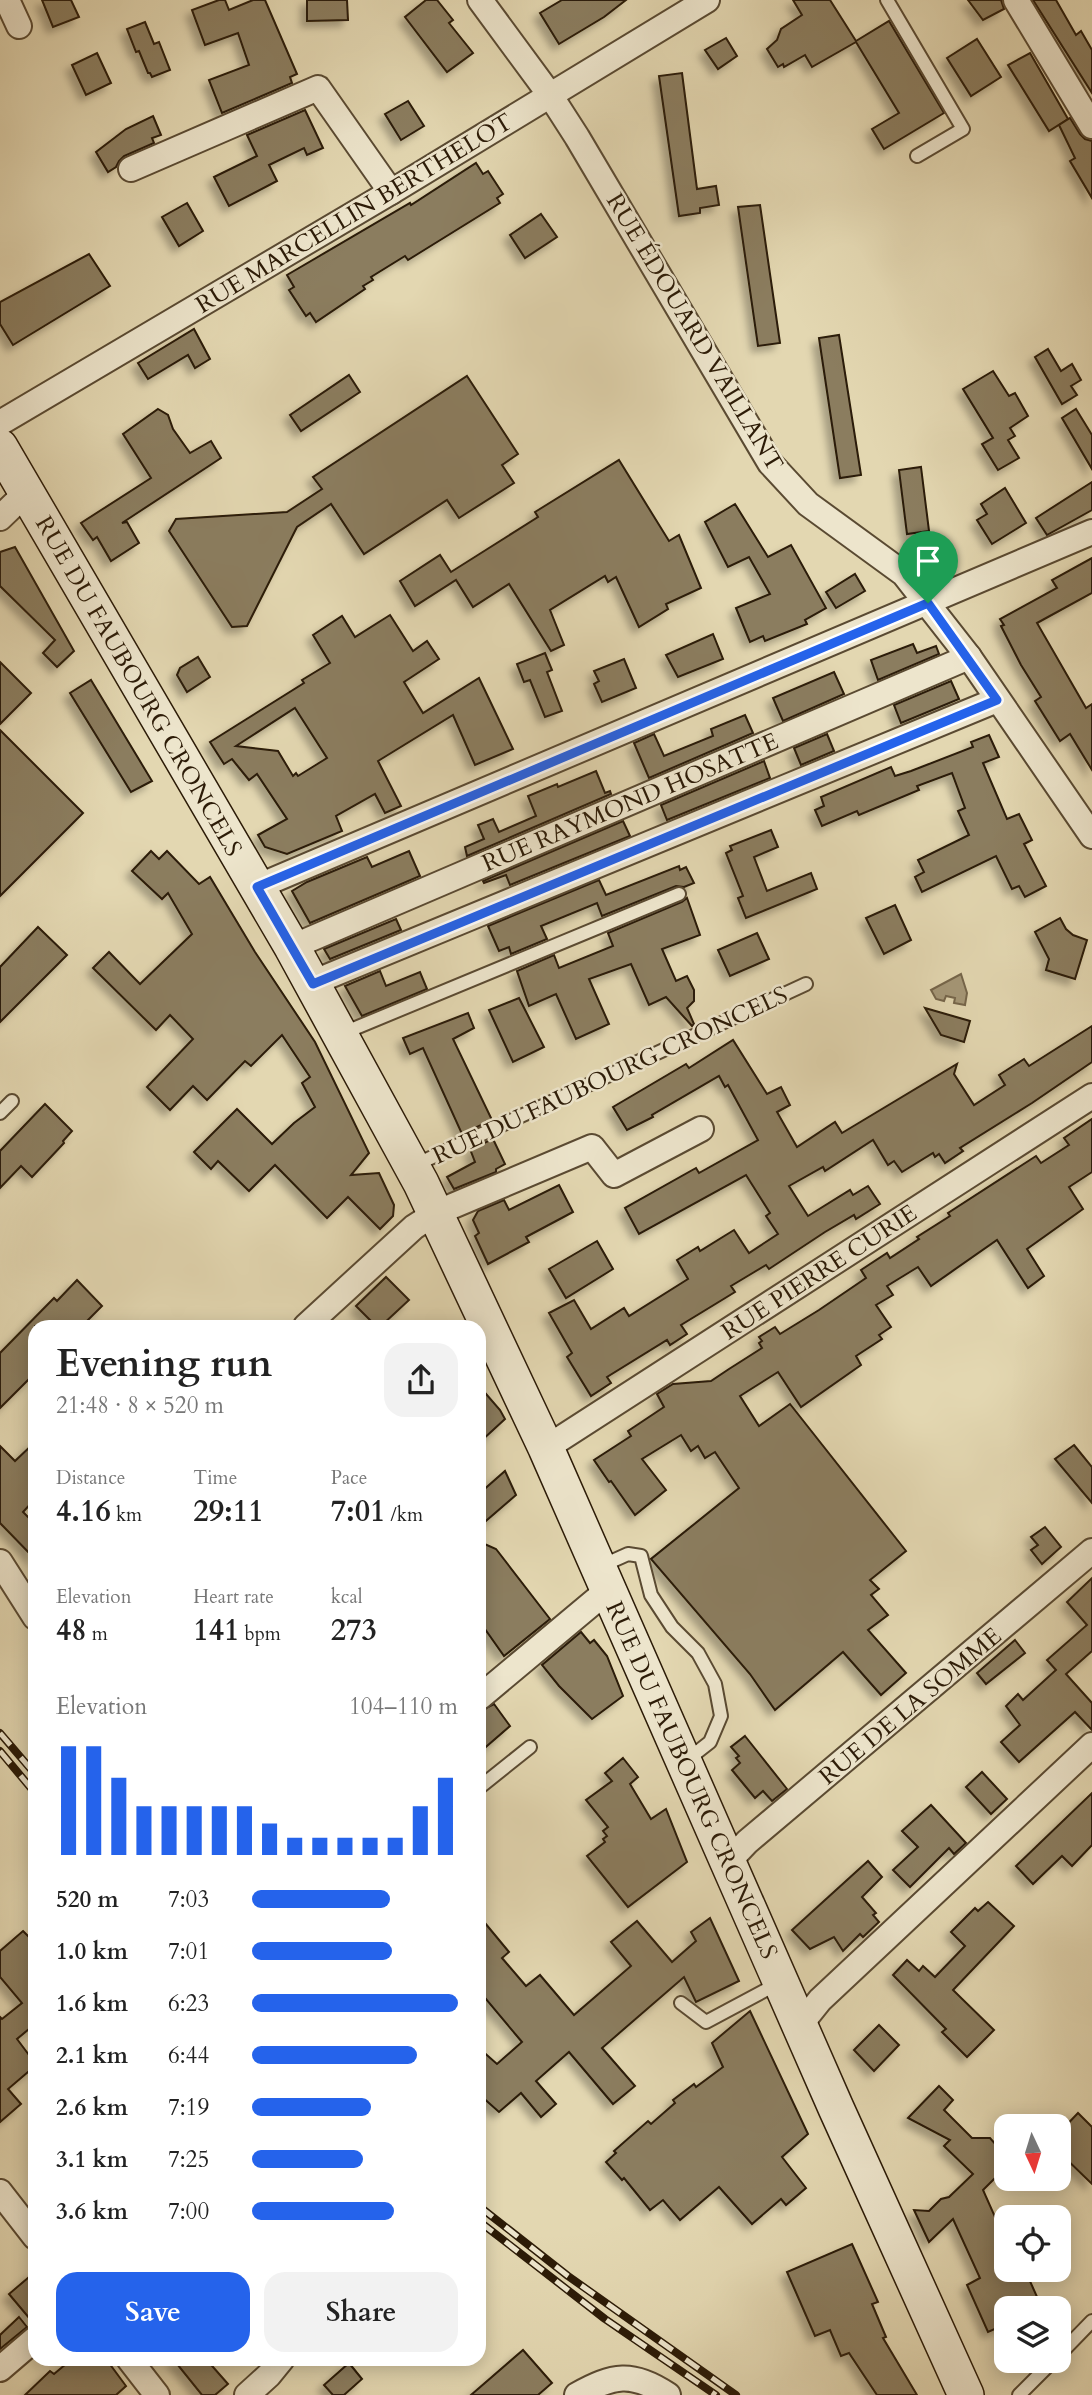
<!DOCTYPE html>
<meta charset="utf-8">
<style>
:root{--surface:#fff;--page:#f2f2f2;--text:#222;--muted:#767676;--accent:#2563eb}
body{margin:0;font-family:Cardo,serif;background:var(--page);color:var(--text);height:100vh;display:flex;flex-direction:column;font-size:26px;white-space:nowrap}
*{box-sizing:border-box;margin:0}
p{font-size:23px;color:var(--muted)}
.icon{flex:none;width:38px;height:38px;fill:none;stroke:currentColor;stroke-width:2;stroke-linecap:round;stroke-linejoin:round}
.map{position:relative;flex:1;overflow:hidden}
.sheet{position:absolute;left:28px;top:1320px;width:458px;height:1046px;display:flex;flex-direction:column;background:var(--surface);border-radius:21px;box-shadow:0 4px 18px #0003}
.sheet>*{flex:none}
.needle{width:46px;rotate:176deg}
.fabs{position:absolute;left:994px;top:2114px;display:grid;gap:14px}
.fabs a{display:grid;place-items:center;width:77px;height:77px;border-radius:14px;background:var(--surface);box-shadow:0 4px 18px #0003;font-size:35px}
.pin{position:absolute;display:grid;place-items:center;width:60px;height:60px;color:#fff;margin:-72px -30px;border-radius:50% 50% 50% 0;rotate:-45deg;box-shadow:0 0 7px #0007}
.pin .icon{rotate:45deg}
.round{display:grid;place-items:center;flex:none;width:74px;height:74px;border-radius:21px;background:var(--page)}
.overview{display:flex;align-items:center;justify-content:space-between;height:119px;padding:0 28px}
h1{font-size:38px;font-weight:700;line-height:52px}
.stats{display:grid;grid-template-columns:repeat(3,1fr);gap:10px;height:119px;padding:7px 28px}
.stats div{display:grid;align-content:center}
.stats b{font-size:30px;font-weight:700}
.stats small{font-size:19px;font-weight:400}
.stats p{font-size:19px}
.chart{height:196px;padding:14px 28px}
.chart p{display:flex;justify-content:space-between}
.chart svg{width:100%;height:126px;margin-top:7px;stroke:var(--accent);stroke-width:6}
.cta{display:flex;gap:14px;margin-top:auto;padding:14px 28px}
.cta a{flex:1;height:80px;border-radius:21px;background:var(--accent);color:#fff;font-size:28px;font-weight:700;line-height:80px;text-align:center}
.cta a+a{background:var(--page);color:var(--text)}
ul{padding:0 28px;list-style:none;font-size:23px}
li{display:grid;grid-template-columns:112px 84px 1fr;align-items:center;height:52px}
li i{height:18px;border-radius:9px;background:var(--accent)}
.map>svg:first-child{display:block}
</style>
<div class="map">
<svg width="1092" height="2395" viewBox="0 0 1092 2395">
<defs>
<filter id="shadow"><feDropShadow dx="-6" dy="6" stdDeviation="3.5" flood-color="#0004"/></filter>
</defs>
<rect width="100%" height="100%" fill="#e3d7b1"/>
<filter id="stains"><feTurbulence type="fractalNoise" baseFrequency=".00286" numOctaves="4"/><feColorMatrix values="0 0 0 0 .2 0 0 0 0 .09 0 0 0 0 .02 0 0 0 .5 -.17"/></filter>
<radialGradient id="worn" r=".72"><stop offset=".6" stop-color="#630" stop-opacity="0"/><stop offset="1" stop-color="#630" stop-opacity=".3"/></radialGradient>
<path fill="#a59777" stroke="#75654a" stroke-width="2" d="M961 974 967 993 965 1005 954 1003 955 998 946 996 944 1001 936 999 931 990Z"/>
<g fill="#8b7d5f" stroke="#2c1b07" stroke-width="2" fill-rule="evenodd" filter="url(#shadow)">
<path d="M42 0H71L79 17 53 27Z"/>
<path d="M219 0H225L229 10 253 0H265L297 74 290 77 292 83 222 113 209 80 249 65 238 33 205 45 192 10Z"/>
<path d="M307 0H347L348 20 307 21Z"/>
<path d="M426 0H437L453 20 449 23 473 53 447 72 405 17Z"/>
<path d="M562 0H626L604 17 559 44 540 13Z"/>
<path d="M793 0H830L856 41 889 21 944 113 884 149 872 129 899 113 856 42 812 67 805 55 784 67 783 64 778 67 767 49 777 40 781 29 802 15Z"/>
<path d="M968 0H1001L1004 9 983 20Z"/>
<path d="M1033 0H1056L1076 35 1081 31 1092 50V93Z"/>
<path d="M145 22 154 44 159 42 170 70 152 77 150 73H148L139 51 136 52 127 29Z"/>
<path d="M726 38 737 56 718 69 705 50Z"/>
<path d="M977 39 1001 77 971 96 947 58Z"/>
<path d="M97 53 111 83 86 95 72 65Z"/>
<path d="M1030 53 1068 119 1049 131 1008 65Z"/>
<path d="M682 73 697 189 716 186 719 205 700 208V213L679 216 659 76Z"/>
<path d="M408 101 424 126 401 140 385 114Z"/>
<path d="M305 110 323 148 307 155 304 148 269 165 277 181 229 206 214 177 257 156 247 135Z"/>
<path d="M153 116 161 135 152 138 154 143 124 156 119 161 116 167 108 172 96 152 126 129Z"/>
<path d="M1070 118 1080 134 1085 139 1092 141V198L1070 161 1075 158 1059 125Z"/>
<path d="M476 163 483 174 488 171 503 194 497 198 500 203 408 260 405 256 371 277 373 280 363 286 365 289 316 322 310 313 306 316 289 290 294 287 287 275 410 203 411 205Z"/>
<path d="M187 203 203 231 179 246 162 217Z"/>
<path d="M760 205 780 343 758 346 738 207Z"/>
<path d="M541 214 557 237 525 258 510 235Z"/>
<path d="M89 254 110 286 13 345 0 324V302Z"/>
<path d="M194 329 210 359 195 368 188 355 148 379 138 363Z"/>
<path d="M839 335 861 475 840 478 819 338Z"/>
<path d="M1048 349 1061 371 1072 364 1081 380 1071 386 1077 395 1062 404 1035 357Z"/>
<path d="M993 371 1009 396 1015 393 1028 416 1010 428 1015 436 1008 440 1019 458 998 470 982 444 993 438 963 389Z"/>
<path d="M349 375 360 392 301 431 290 415Z"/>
<path d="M467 376 518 454 502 465 514 483 459 518 447 500 364 554 331 504 297 527 247 626 232 627 169 531 176 519 287 512 322 489 313 477Z"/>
<path d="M158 409 168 415 173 429 190 453 211 441 221 458 122 523 127 522 139 543 111 561 97 537 93 540 81 523 151 478 123 434Z"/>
<path d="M1076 409 1092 435V469L1062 418Z"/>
<path d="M619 460 669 541 679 535 701 588 666 604 668 609 639 627 616 577 608 582 605 576 550 610 564 645 551 651 509 584 473 607 456 580 415 606 400 581 440 555 451 572 538 517 535 512Z"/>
<path d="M921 467 929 531 907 534 899 470Z"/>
<path d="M1092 482V510L1047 535 1036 518Z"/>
<path d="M1005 488 1026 523 992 544 977 520 987 514 981 504Z"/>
<path d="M735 504 768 557 791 545 826 608 805 620 807 624 765 641 763 636 750 642 736 608 770 594 749 557 728 567 705 522Z"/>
<path d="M15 547 74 651 57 667 43 653 55 640 0 586V552Z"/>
<path d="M1092 558V593L1037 623 1086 708 1092 704V770L1070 734 1060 741 1035 701 1041 697 1021 665 1001 626 1004 625 1000 619 1057 588 1052 580Z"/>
<path d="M855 574 865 591 836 608 826 592Z"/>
<path d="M390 615 413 651 427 641 439 659 404 682 423 713 479 678 513 749 475 765 453 715 378 761 401 806 385 813 375 794 336 816 342 831 287 854 265 847 258 835 287 819 257 774 249 780 232 759 224 764 210 742 304 683 302 680 330 663 313 635 342 616 355 637ZM295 708 327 758 298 776 296 773 293 776 278 751 236 746Z"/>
<path d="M713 634 723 659 678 677 666 655Z"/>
<path d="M913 644 917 653 936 646 939 654 878 680 871 660Z"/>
<path d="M545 653 552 670 547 672 562 711 545 717 530 680 524 682 517 664Z"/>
<path d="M198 657 210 677 187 692 177 675 180 668Z"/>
<path d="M624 659 636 688 602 702 594 684 599 681 594 671Z"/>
<path d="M0 662 31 693 0 724Z"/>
<path d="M834 672 844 694 783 721 773 698Z"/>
<path d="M91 680 152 781 131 792 70 693Z"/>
<path d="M951 681 959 699 901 723 894 705Z"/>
<path d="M745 715 753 733 649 778 634 743 654 734 664 756 713 736 711 729Z"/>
<path d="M0 730 83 813 0 896Z"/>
<path d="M827 734 834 751 801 765 794 748Z"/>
<path d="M989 735 999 757 983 763 1007 819 1019 814 1032 840 1024 844 1046 886 1025 897 1019 886 1012 889 996 856 922 892 915 877 924 872 918 860 969 835 958 811 965 808 952 773 917 786 919 790 859 815 857 811 822 826 815 810 824 806 821 797 891 767 895 776 911 771 973 747 971 742Z"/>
<path d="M764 761 770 778 667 820 661 805Z"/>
<path d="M596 771 605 793 610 791 611 794 467 856 465 847 484 839 478 825 493 819 499 832 536 816 528 796 557 784 558 787Z"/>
<path d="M623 821 630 836 510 885 506 875 484 883 483 881Z"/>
<path d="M771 830 778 847 754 857 767 891 811 873 817 889 746 918 738 898 743 896 726 853 732 850 730 846Z"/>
<path d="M151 851 159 859 167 851 199 884 210 877 255 952 315 1042 369 1153 351 1175 379 1173 394 1205 393 1216 380 1229 348 1197 327 1218 275 1165 249 1191 218 1161 211 1169 194 1152 237 1109 272 1144 294 1123 315 1107 302 1083 310 1077 282 1035 251 1066 245 1061 207 1100 193 1086 170 1110 147 1087 193 1039 170 1015 156 1030 93 968 109 952 140 984 192 934 168 893 162 899 132 871Z"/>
<path d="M409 851 420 876 310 923 292 891 307 882 367 857 372 867Z"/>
<path d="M679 866 680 870 686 867 694 883 684 887 676 886 602 916 597 903 541 926 547 939 511 954 509 947 499 951 488 926 599 880 606 895Z"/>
<path d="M687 898 700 935 662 949 676 981 687 976 694 990V1001L687 1008 694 1024 692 1026 666 997 649 1005 631 964 589 979 609 1024 576 1039 556 994 529 1006 517 971 554 955 559 968 613 946 608 933 682 902Z"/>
<path d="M895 905 911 940 884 954 866 918Z"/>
<path d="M1060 918 1066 929 1073 935 1087 940 1075 979 1046 970 1049 959 1035 932Z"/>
<path d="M396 919 401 930 330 959 324 949Z"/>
<path d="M38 927 67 955 0 1022V967Z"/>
<path d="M757 933 769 959 730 976 718 950Z"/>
<path d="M380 971 386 986 420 972 427 989 362 1016 345 986Z"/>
<path d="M519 998 544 1047 513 1062 489 1010Z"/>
<path d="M925 1008 970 1021 964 1042 941 1035Z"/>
<path d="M468 1013 474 1028 453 1039 492 1120 462 1134 423 1048 410 1054 403 1038Z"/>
<path d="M1092 1026V1062L1032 1103 960 1148 963 1151 945 1163 939 1154 935 1157 933 1153 902 1172 894 1161 888 1165 873 1140 825 1171 823 1167 789 1186 808 1216 850 1190 853 1195 868 1186 880 1204 856 1219 854 1215 825 1232 769 1269 766 1265 731 1286 735 1292 681 1325 687 1334 670 1345 667 1340 607 1377 611 1383 591 1396 567 1357 572 1353 549 1313 574 1300 591 1329 624 1308 629 1316 688 1279 677 1260 698 1247 700 1251 734 1230 749 1253 778 1234 766 1216 770 1213 746 1175 639 1234 625 1208 696 1168 699 1173 758 1140 728 1085 725 1087 719 1076 652 1115 653 1117 627 1130 613 1107 686 1064 689 1068 733 1040 767 1094 781 1087 790 1105 777 1112 797 1147 835 1122 842 1133 957 1064 954 1074 974 1105 1005 1085 999 1075 1024 1059 1029 1066Z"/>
<path d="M45 1104 72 1131 63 1141 64 1143 32 1177 21 1166 0 1188V1151Z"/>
<path d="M1092 1119V1172L1069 1187 1083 1209 1027 1249 1044 1276 1028 1288 997 1240 931 1286 918 1267 887 1286 893 1295 876 1305 891 1327 879 1335 882 1339 856 1356 861 1365 801 1407 778 1372 740 1396 759 1426 790 1404 906 1551 870 1580 879 1589 871 1595 888 1615 868 1630 906 1673 881 1695 843 1652 775 1710 750 1674 651 1559 739 1488 715 1452 705 1458 698 1446 691 1451 681 1435 642 1459 666 1490 635 1515 611 1481 609 1482 594 1460 631 1436 628 1431 664 1407 657 1394 673 1384 711 1381 729 1369 762 1348 759 1343 762 1341 759 1337 775 1327 780 1334 819 1310 866 1278 861 1270 887 1253 890 1258 919 1239 917 1237 950 1216 948 1213 1036 1156 1041 1163 1069 1145 1064 1138Z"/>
<path d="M493 1139 505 1164 496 1169V1172L454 1189 447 1177 475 1162 470 1149Z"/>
<path d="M559 1185 573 1212 526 1237 529 1242 488 1264 475 1236 479 1233 473 1220 478 1211 504 1200 509 1210Z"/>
<path d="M597 1241 613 1269 566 1298 549 1269Z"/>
<path d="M386 1277 409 1300 381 1326H376L356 1306Z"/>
<path d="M77 1280 102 1306 82 1326H35V1373L0 1408V1353L54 1298 57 1301Z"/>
<path d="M480 1387 500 1410 505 1419 480 1442Z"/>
<path d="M35 1442V1499L23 1512 35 1524V1559L0 1523V1446L15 1461Z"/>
<path d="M1074 1445 1092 1467V1503L1055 1459Z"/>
<path d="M505 1471 516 1495 480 1526V1493Z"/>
<path d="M1045 1527 1061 1547 1042 1564 1031 1550 1038 1545 1031 1537Z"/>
<path d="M480 1542 496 1549 550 1619 504 1656 480 1622Z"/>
<path d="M1092 1578V1651L1066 1674 1092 1703V1730L1075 1712 1019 1762 1001 1742 1020 1725 1006 1706 1018 1694 1023 1700 1056 1670 1047 1660 1087 1625 1067 1602Z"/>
<path d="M581 1632 590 1643 594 1640 607 1656 623 1696 592 1719 559 1686 542 1665Z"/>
<path d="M1015 1640 1025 1653 986 1684 977 1673Z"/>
<path d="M494 1704 510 1726 480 1752V1711Z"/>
<path d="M745 1736 787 1789 772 1801 763 1791 755 1798 732 1770 740 1763 736 1758 739 1756 731 1747Z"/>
<path d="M623 1758 638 1777 630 1784 651 1819 666 1809 687 1862 628 1907 587 1856 605 1842 603 1839 607 1836 603 1831 608 1827 586 1800 612 1781 605 1773Z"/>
<path d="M982 1772 1007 1799 991 1814 966 1787Z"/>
<path d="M1092 1793V1845L1072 1866 1062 1856 1033 1884 1016 1866Z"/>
<path d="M931 1805 966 1843 954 1854 949 1848 910 1887 893 1870 918 1847 902 1831Z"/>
<path d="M868 1861 882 1877 862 1897 876 1913 873 1915 879 1922 863 1937 860 1934 843 1951 834 1937 810 1949 792 1930Z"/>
<path d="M988 1902 1014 1926 953 1990 994 2030 967 2057 942 2032 946 2029 893 1975 907 1960 919 1971 923 1966 935 1977 965 1946 951 1932 975 1908 978 1911Z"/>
<path d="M480 1917 509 1952 502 1958 526 1986 540 1975 574 2015 631 1966 611 1942 637 1921 672 1962 696 1941 691 1932 710 1918 739 1981 696 2002 684 1977 602 2048 635 2086 613 2104 569 2052 536 2081 556 2104 541 2117 521 2093 499 2112 480 2095V2049L497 2064 522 2042 480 1992Z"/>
<path d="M23 1931 35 1943V2024L17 2039 35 2063V2066L8 2089 21 2104 0 2122V2017L2 2019 22 2003 0 1977V1951Z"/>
<path d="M750 2011 808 2134 782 2157 806 2188 786 2205 781 2199 752 2224 719 2187 680 2220 663 2200 650 2210 624 2178 622 2180 606 2162 616 2153 614 2151 648 2121 651 2124 675 2103 673 2100 694 2084 696 2087 723 2067 712 2043Z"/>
<path d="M879 2025 899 2045 874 2071 854 2050Z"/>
<path d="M939 2086 953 2100 944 2110 972 2138H990L1006 2156V2167L983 2190 995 2217 1006 2212V2270H1025L1042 2308H1006V2324L988 2332 967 2285 980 2278 953 2219 929 2242 914 2210 929 2211 941 2199 949 2197 973 2174 944 2146 950 2140 908 2118Z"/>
<path d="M1078 2113 1092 2127V2184L1059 2152V2133Z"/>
<path d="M852 2244 878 2302 872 2304 886 2337 883 2338 917 2395H877L849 2353 841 2356 830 2330 815 2336 787 2272Z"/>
<path d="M35 2272V2325L9 2294Z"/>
<path d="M19 2317 27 2327 0 2349V2335Z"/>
<path d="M523 2350 552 2383 538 2395H471Z"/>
<path d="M72 2359H106L126 2386 116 2395H25L50 2371 54 2374Z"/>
<path d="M173 2359H206L228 2384 215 2395H202Z"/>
<path d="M349 2363 362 2379 344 2395H333L324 2385Z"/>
</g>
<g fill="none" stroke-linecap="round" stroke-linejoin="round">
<defs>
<g id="service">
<path d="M887 0 963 129 917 156"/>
<path d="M341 1034 679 894"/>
<path d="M0 1113 12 1101"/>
<path d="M413 1166 806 984"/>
<path d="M599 1567 628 1554 641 1556 651 1595 672 1627 698 1653 715 1684 721 1716 710 1742 687 1760"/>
<path d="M480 1787 530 1747"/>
<path d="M681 2003 706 2022 777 1984"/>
<path d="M1059 2355 1092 2321"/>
<path d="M1019 2395 1053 2361"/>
</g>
<g id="minor">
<path d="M7 0 19 26"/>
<path d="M480 0 550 95 577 137 770 463 808 504 904 574 969 657 1092 836"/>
<path d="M1016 0 1092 126"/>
<path d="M131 169 318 88 391 192"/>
<path d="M0 423 391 192 707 0"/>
<path d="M0 518 26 493"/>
<path d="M257 887 1092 532"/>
<path d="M292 947 969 657"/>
<path d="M312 983 997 700"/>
<path d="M306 1326 414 1227 436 1213 592 1147 614 1175 701 1129"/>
<path d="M546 1448 1092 1096"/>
<path d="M0 1562 35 1617"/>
<path d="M480 1697 608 1590"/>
<path d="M729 1861 747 1842 1092 1551"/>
<path d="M800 2025 820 2000 1092 1745"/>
<path d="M0 2192 35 2237"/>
<path d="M129 2359 157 2395"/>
<path d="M0 2369 35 2339"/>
<path d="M247 2395 269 2375 282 2359"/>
<path d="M577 2395C613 2375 632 2371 668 2395"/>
</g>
<path id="secondary" d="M0 447 292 947 421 1183 546 1448 836 2108 966 2395"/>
</defs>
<use href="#service" stroke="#5a4a32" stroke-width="16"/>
<use href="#minor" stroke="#5a4a32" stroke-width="28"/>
<use href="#secondary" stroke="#2c1b07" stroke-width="38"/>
<use href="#service" stroke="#ede5cc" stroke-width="12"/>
<use href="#minor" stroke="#ede5cc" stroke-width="24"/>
<use href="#secondary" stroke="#ede5cc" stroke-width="35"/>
<defs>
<g id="rail">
<path d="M0 1733 35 1774"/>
<path d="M0 1751 35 1793"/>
<path d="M480 2207 568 2276 736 2395"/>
<path d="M480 2222 605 2319 716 2395"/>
</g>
</defs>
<use href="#rail" stroke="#2c1b07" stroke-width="8"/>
<use href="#rail" stroke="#ede5cc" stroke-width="5" stroke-dasharray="16" stroke-linecap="butt"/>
</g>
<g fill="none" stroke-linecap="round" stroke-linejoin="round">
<defs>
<path id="route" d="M928 603 997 700 313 984 257 887Z"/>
</defs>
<use href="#route" stroke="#fff" stroke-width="14"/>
<use href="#route" stroke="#2563eb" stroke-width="9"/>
</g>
<g text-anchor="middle" stroke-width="5" stroke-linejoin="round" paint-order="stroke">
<g font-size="24" fill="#2c1b07" stroke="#ede5cc">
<text transform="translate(354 213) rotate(-31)" y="8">RUE MARCELLIN BERTHELOT</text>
<text transform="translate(695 332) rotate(59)" y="8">RUE ÉDOUARD VAILLANT</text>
<text transform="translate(139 686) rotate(60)" y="8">RUE DU FAUBOURG CRONCELS</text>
<text transform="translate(630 802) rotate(-23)" y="8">RUE RAYMOND HOSATTE</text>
<text transform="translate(610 1075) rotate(-25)" y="8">RUE DU FAUBOURG CRONCELS</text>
<text transform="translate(819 1272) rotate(-33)" y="8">RUE PIERRE CURIE</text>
<text transform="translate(910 1706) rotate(-40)" y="8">RUE DE LA SOMME</text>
<text transform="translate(692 1780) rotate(66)" y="8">RUE DU FAUBOURG CRONCELS</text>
</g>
</g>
<rect width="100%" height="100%" filter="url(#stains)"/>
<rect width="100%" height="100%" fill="url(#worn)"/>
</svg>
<div class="fabs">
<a><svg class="needle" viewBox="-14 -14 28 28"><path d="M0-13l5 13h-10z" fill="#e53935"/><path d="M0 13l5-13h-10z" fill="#767676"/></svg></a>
<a><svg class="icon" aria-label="locate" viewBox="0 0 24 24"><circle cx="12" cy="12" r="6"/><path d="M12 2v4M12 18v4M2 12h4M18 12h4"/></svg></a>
<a><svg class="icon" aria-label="layers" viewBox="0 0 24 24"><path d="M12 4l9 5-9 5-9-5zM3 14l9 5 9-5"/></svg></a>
</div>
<div class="pin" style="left:928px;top:603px;background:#1e9e55"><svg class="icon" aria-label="arrive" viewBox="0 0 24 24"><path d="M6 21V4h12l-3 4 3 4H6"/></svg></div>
<section class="sheet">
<div class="overview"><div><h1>Evening run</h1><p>21:48 · 8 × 520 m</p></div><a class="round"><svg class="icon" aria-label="share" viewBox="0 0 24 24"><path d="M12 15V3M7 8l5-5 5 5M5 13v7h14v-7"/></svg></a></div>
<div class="stats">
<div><p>Distance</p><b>4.16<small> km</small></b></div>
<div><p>Time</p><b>29:11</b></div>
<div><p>Pace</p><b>7:01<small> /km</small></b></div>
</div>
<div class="stats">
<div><p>Elevation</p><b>48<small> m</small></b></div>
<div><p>Heart rate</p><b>141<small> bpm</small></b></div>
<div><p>kcal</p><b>273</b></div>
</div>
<div class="chart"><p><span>Elevation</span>104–110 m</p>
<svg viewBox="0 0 160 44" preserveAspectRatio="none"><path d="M5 44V6M15 44V6M25 44V17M35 44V27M45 44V27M55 44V27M65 44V27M75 44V27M85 44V33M95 44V38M105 44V38M115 44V38M125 44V38M135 44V38M145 44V27M155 44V17"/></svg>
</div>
<ul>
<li><b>520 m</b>7:03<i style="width:67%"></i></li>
<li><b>1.0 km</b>7:01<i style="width:68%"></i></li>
<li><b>1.6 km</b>6:23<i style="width:100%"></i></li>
<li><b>2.1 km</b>6:44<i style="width:80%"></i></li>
<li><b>2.6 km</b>7:19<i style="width:58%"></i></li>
<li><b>3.1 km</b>7:25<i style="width:54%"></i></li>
<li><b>3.6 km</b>7:00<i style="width:69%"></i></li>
</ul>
<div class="cta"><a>Save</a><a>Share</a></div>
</section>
</div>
